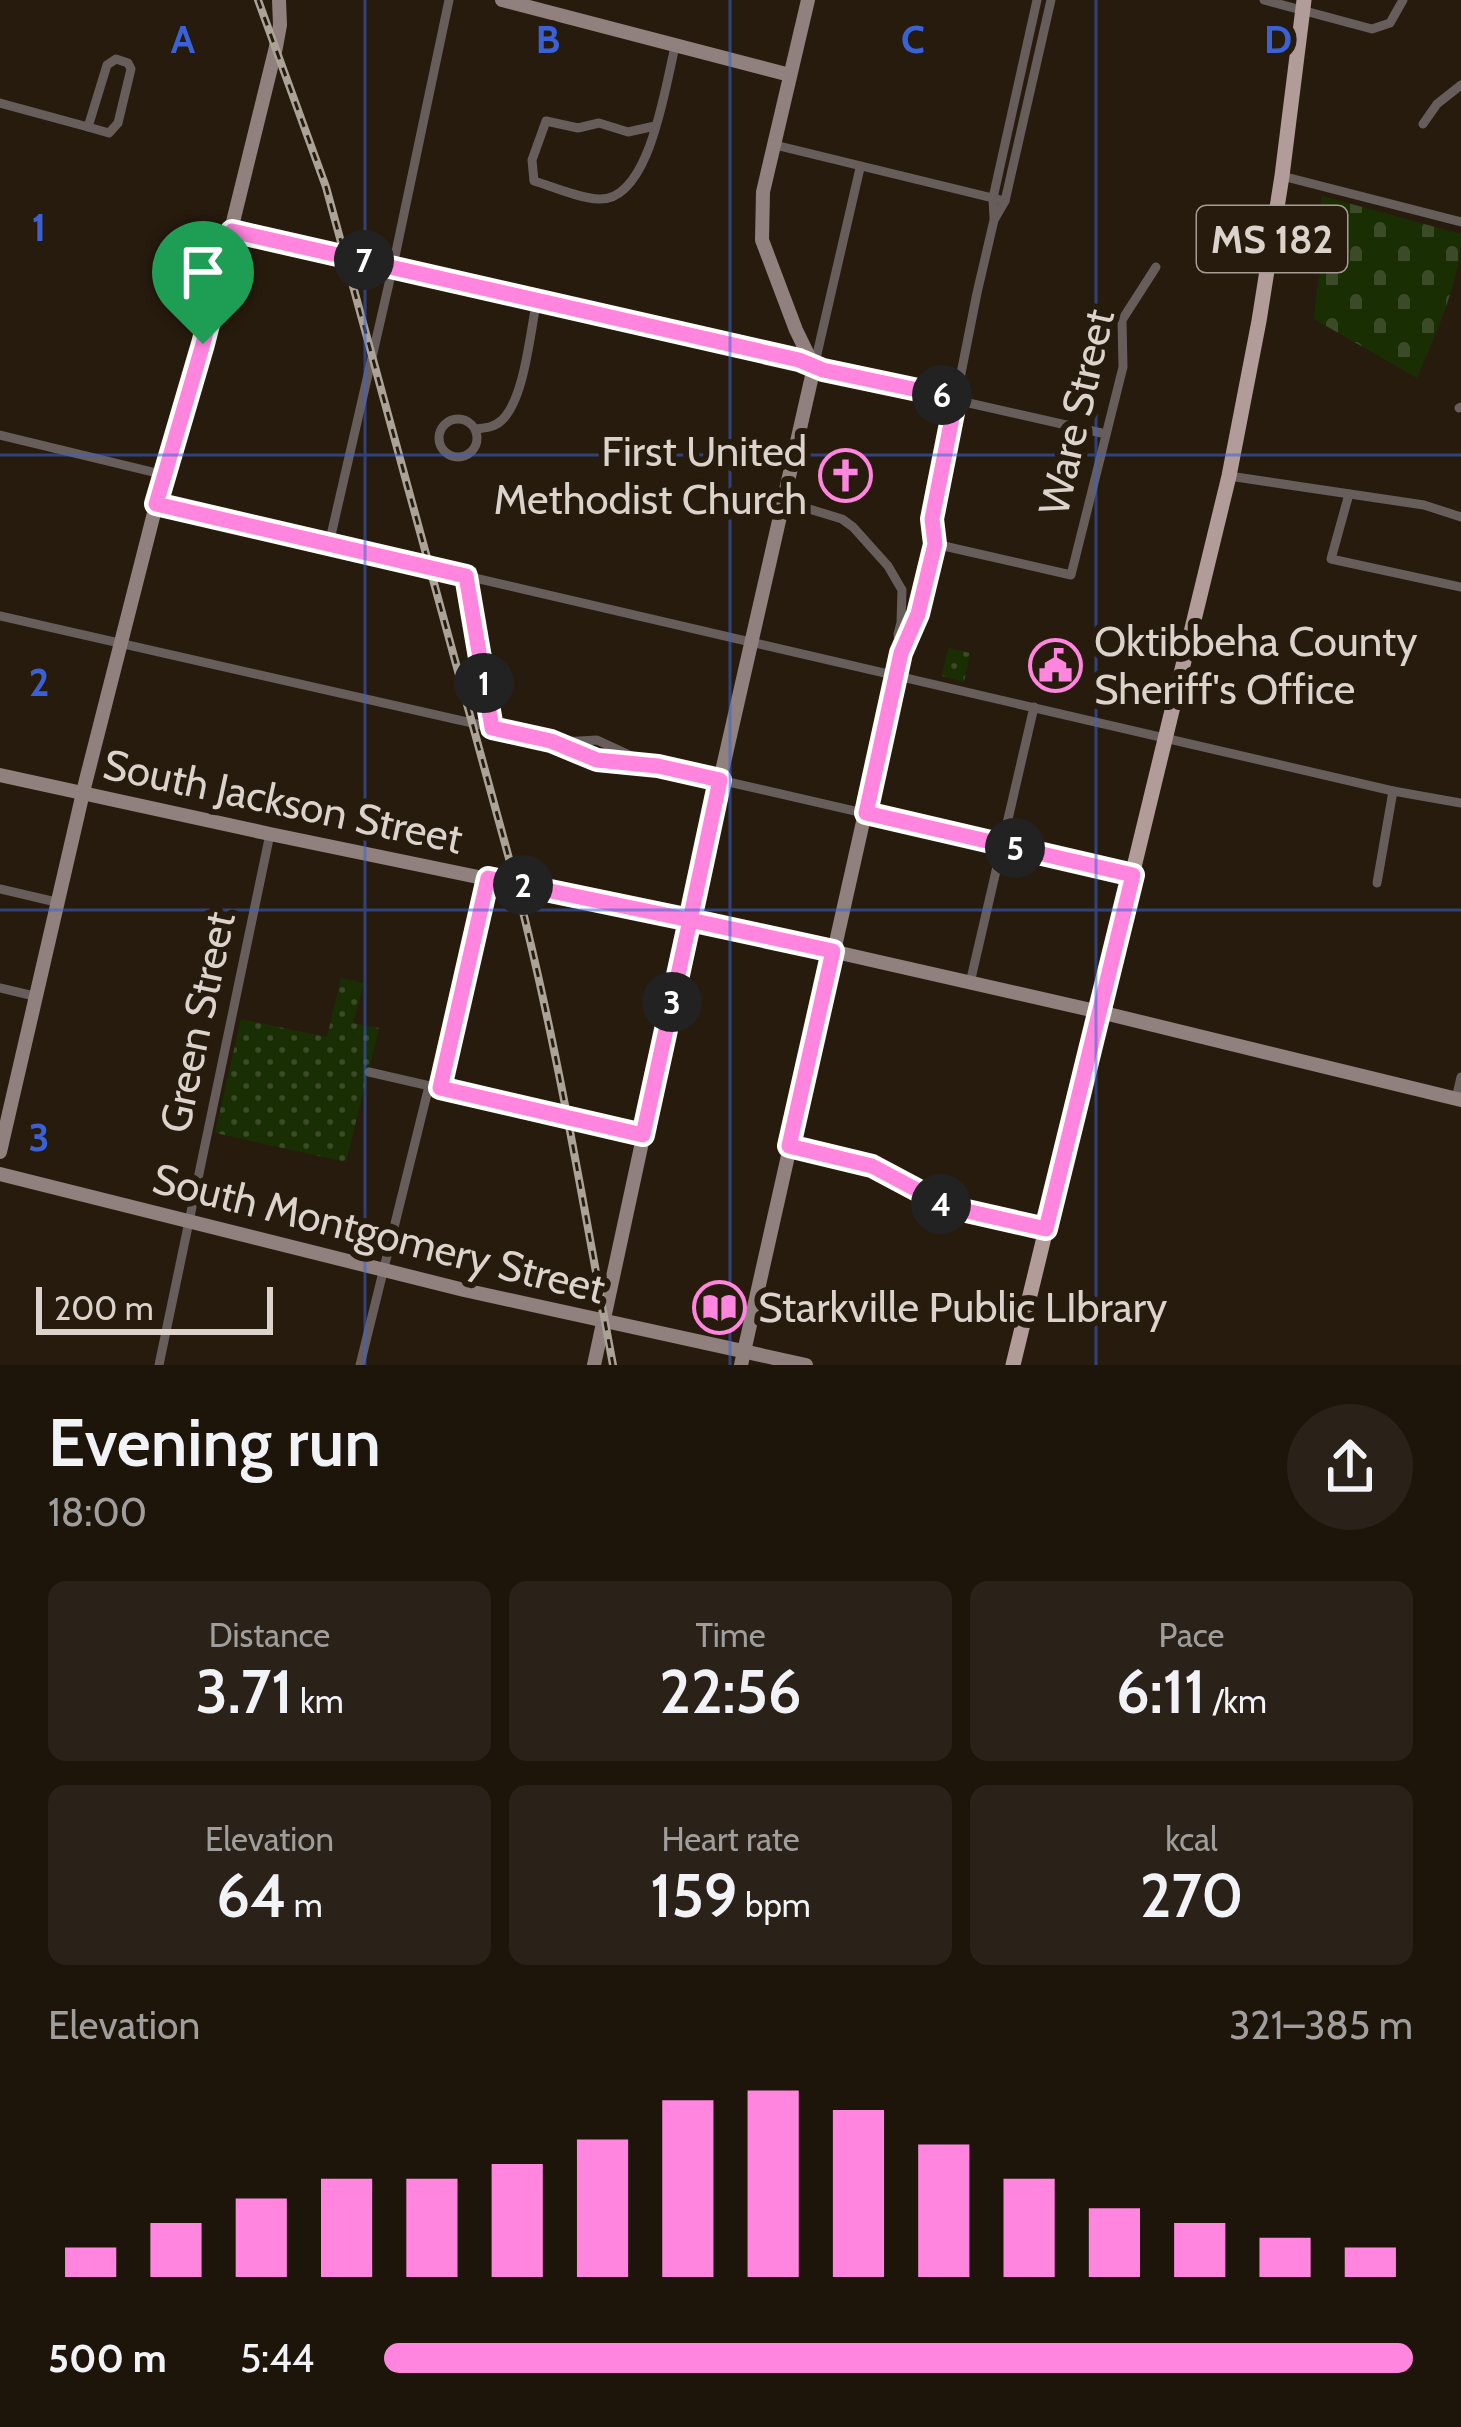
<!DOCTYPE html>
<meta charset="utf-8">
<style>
:root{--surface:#1d140a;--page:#2a2118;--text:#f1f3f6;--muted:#a09e9c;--accent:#ff85df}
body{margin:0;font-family:Cabin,sans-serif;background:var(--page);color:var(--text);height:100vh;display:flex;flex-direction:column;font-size:45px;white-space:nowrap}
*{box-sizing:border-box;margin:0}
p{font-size:39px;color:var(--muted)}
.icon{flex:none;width:66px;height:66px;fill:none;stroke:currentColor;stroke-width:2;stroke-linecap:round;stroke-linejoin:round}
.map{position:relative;height:1365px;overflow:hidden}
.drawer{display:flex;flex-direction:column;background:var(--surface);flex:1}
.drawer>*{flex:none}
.scale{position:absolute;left:36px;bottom:30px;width:237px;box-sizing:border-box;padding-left:12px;border:6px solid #dcd4cc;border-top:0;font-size:33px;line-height:42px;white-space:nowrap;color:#dcd4cc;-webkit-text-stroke:9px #271b0e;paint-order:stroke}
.pin{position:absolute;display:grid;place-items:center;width:102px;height:102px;color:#fff;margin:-123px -51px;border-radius:50% 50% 50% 0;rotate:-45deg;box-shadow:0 0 12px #0007}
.pin .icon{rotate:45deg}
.km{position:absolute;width:60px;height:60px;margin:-30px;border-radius:50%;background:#222;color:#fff;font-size:33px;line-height:60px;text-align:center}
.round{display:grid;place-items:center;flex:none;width:126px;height:126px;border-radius:63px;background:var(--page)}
.head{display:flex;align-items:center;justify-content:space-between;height:204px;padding:0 48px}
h1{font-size:66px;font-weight:600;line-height:90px}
.figures{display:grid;grid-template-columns:repeat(3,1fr);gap:18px;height:204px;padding:12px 48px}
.figures div{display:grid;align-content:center;border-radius:18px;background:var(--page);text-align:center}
.figures b{font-size:60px;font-weight:600}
.figures small{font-size:33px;font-weight:400}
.figures p{font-size:33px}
.chart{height:336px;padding:24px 48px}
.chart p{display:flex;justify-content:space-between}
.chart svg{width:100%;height:216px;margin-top:12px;stroke:var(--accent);stroke-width:6}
ul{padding:0 48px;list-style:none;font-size:39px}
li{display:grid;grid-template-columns:192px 144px 1fr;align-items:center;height:90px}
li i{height:30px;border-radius:15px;background:var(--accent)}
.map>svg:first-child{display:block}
</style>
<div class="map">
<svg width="1461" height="1365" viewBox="0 0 1461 1365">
<defs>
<pattern id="green-dots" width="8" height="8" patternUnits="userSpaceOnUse" patternTransform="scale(3)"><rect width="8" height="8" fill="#1a2e04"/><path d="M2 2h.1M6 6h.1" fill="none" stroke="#3b4b27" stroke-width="1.8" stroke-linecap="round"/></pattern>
<pattern id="cemetery-stones" width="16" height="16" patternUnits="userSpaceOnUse" patternTransform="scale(3)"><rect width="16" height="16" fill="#1a2e04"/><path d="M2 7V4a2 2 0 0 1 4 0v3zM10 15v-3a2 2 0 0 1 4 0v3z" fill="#3b4b27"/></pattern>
</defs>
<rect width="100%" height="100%" fill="#271b0e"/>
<g fill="url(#green-dots)">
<path d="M948 648 970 653 964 682 942 676Z"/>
<path d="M341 978 364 983 353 1023 379 1028 346 1162 215 1133 241 1019 327 1037Z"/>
</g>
<path fill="url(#cemetery-stones)" d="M1322 196 1461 234C1461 281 1435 335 1417 378L1314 319 1319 274 1308 270Z"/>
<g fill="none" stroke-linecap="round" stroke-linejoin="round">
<g stroke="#675d5b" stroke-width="9">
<path d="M1264 0 1372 29 1390 23 1403 0"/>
<path d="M116 59 128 63 131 69 118 123 109 133 88 127 107 65Z"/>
<path d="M0 103 88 127"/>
<path d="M1423 124 1437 104 1461 85"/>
<path d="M655 126 628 132 599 123 578 128 546 121 532 160 534 181C554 187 578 198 599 199 650 201 665 86 675 47"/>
<path d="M775 145 1005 201"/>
<path d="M1282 176 1461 222"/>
<path d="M994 218 993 198 1037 0"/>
<path d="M232 231 799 360 823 370 1106 434"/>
<path d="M814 367 860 168"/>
<path d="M1459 408 1461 407"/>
<circle cx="458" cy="438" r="19"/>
<path d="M476 429C486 428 495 427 502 420 525 398 530 331 537 300"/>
<path d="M0 435 165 475"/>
<path d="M1229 476 1424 505 1461 517"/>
<path d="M1349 494 1331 559 1461 587"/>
<path d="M783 501 842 519 853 527 888 566 902 590 901 623 898 634 901 654"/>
<path d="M156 504 1393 791 1461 803"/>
<path d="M329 544 393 266 449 0"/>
<path d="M935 544 1071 575 1123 367 1122 320 1156 267"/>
<path d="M466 576 492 728"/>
<path d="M0 616 551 741 597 760 659 766 1133 875"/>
<path d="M896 675C900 656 907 648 913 631 925 595 935 557 932 519L977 293 994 220 1005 201 1051 0"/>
<path d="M562 742 597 740 636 758"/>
<path d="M1377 883 1393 791"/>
<path d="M0 889 56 902"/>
<path d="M970 983 1034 707"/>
<path d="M0 988 34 996"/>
<path d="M369 1072 643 1135"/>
<path d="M440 1088 488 878"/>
<path d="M1456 1099 1461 1077"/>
<path d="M789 1146 871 1166 949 1207 1046 1229"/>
<path d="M159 1365 270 834"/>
<path d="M360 1365 429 1086"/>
</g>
<g stroke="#90807e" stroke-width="14">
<path d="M502 0 790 75"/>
<path d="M0 775 270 834 774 938 1100 1012 1461 1100"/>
<path d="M0 1152 85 784 154 513 203 344 276 47 280 25 279 0"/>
<path d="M0 1174 464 1290 806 1365"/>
<path d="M594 1365 720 780 814 367 796 330 762 240 763 192 808 0"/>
<path d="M741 1365 896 675"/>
</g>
<path stroke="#b19c99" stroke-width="15" d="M1013 1365 1229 476 1259 321 1282 176 1304 0"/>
<defs>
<path id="rail" d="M258 0 326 187 516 884C557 1043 583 1204 613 1365"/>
</defs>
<use href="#rail" stroke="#aba298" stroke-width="8"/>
<use href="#rail" stroke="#271b0e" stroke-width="3" stroke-dasharray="9" stroke-linecap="butt"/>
</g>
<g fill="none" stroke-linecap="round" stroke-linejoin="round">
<defs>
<path id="route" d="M203 344 156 504 466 576 492 728 551 741 597 760 658 766 720 780 690 920 488 878 440 1088 643 1135 690 920 833 951 789 1146 872 1166 949 1207 1046 1229 1133 875 866 813 901 653 918 614 935 544 932 519 956 398 823 370 799 360 232 231 203 344"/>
</defs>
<use href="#route" stroke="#fff" stroke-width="24"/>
<use href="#route" stroke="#ff85df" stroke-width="15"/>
</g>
<path fill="none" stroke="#3a62d6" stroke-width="3" stroke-opacity="0.55" d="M365 0V1365M730 0V1365M1096 0V1365M0 455H1461M0 910H1461"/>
<defs>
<symbol id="church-ring" viewBox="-11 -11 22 22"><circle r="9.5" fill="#271b0e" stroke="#ff85df" stroke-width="1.5"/><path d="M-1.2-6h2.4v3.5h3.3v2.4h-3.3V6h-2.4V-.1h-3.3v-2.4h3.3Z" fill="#ff85df"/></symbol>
<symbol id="civic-ring" viewBox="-11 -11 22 22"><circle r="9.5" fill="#271b0e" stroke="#ff85df" stroke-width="1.5"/><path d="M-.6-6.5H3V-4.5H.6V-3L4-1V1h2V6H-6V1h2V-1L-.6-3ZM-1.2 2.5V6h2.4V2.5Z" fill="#ff85df"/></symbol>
<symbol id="library-ring" viewBox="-11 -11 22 22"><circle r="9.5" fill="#271b0e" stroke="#ff85df" stroke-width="1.5"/><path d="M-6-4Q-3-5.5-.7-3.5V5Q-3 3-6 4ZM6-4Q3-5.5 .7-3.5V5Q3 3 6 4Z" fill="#ff85df"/></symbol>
</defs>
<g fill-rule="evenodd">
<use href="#church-ring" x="816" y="446" width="59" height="59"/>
<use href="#civic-ring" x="1026" y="636" width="59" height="59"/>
<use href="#library-ring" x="690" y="1278" width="59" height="59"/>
</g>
<g text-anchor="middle" stroke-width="12" stroke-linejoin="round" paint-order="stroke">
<rect fill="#271b0e" stroke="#a69c93" stroke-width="3" x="1197" y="206" width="150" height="66" rx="9"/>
<g font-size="39" font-weight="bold" fill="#dcd4cc">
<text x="1272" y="253">MS 182</text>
</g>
<g font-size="42" fill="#dcd4cc" stroke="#271b0e">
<text transform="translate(1076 412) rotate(-77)" y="15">Ware Street</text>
<text transform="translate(283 801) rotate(12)" y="15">South Jackson Street</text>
<text transform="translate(197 1022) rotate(-78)" y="15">Green Street</text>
<text transform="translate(379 1233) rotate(14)" y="15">South Montgomery Street</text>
</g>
<g font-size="42" fill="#dcd4cc" stroke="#271b0e" text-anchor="start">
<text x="807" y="466" text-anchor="end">First United<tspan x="807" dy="48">Methodist Church</tspan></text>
<text x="1094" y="656">Oktibbeha County<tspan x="1094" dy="48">Sheriff's Office</tspan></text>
<text x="758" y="1322">Starkville Public LIbrary</text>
</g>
</g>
<g font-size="39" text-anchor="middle" font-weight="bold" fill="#3a62d6" stroke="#271b0e" stroke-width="12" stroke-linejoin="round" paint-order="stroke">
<text x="183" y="53">A</text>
<text x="548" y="53">B</text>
<text x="913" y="53">C</text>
<text x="1278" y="53">D</text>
<text x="39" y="241">1</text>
<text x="39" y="696">2</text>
<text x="39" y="1151">3</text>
</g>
</svg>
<div class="scale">200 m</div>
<div class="pin" style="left:203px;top:344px;background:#1e9e55"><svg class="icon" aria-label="arrive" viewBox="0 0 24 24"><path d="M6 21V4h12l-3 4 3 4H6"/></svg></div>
<b class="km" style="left:484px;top:683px">1</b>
<b class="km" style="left:523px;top:885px">2</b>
<b class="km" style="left:672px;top:1002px">3</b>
<b class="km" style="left:941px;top:1204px">4</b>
<b class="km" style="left:1015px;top:848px">5</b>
<b class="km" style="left:942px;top:395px">6</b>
<b class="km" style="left:364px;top:260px">7</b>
</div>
<section class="drawer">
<div class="head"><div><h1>Evening run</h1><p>18:00</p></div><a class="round"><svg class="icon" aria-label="share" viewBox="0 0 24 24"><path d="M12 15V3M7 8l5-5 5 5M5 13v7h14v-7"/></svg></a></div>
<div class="figures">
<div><p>Distance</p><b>3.71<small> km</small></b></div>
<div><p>Time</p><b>22:56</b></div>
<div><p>Pace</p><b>6:11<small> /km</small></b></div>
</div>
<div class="figures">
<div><p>Elevation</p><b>64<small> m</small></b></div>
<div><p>Heart rate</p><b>159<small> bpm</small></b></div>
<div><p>kcal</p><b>270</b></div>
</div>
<div class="chart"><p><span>Elevation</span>321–385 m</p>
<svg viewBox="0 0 160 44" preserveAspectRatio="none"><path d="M5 44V38M15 44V33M25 44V28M35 44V24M45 44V24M55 44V21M65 44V16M75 44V8M85 44V6M95 44V10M105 44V17M115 44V24M125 44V30M135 44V33M145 44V36M155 44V38"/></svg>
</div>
<ul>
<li><b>500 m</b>5:44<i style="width:100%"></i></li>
</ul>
</section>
